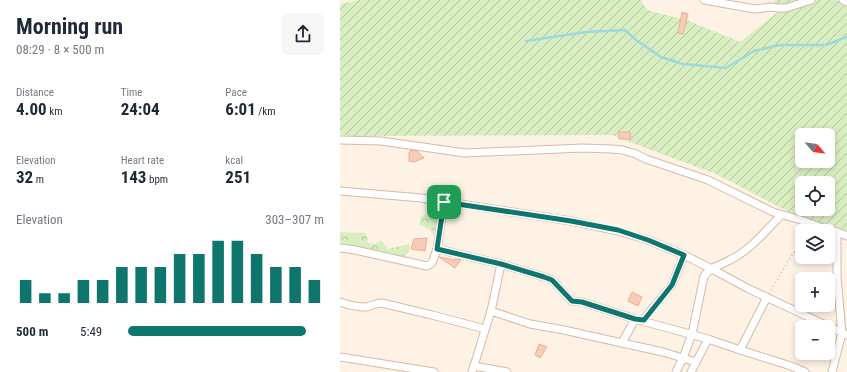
<!DOCTYPE html>
<meta charset="utf-8">
<style>
:root{--surface:#fff;--page:#f6f6f7;--text:#1f2937;--muted:#747a83;--accent:#0f766e}
body{margin:0;font-family:"Roboto Condensed",sans-serif;background:var(--page);color:var(--text);height:100vh;display:flex;flex-direction:column;font-size:15px;white-space:nowrap}
*{box-sizing:border-box;margin:0}
p{font-size:13px;color:var(--muted)}
.icon{flex:none;width:22px;height:22px;fill:none;stroke:currentColor;stroke-width:2;stroke-linecap:round;stroke-linejoin:round}
.map{position:relative;flex:1;overflow:hidden}
.sheet{display:flex;flex-direction:column;background:var(--surface);width:340px}
.sheet>*{flex:none}
.needle{width:26px;rotate:119deg}
.tools{position:absolute;left:455px;top:128px;display:grid;gap:8px}
.tools a{display:grid;place-items:center;width:40px;height:40px;border-radius:6px;background:var(--surface);box-shadow:0 2px 6px #0003;font-size:20px}
.pin{position:absolute;display:grid;place-items:center;width:34px;height:34px;color:#fff;margin:-17px;border-radius:8px;box-shadow:0 2px 6px #0006}
.round{display:grid;place-items:center;flex:none;width:42px;height:42px;border-radius:6px;background:var(--page)}
.summary{display:flex;align-items:center;justify-content:space-between;height:68px;padding:0 16px}
h1{font-size:22px;font-weight:700;line-height:30px}
.stats{display:grid;grid-template-columns:repeat(3,1fr);gap:6px;height:68px;padding:4px 16px}
.stats div{display:grid;align-content:center}
.stats b{font-size:17px;font-weight:700}
.stats small{font-size:11px;font-weight:400}
.stats p{font-size:11px}
.chart{height:112px;padding:8px 16px}
.chart p{display:flex;justify-content:space-between}
.chart svg{width:100%;height:72px;margin-top:4px;stroke:var(--accent);stroke-width:6}
ul{padding:0 16px;list-style:none;font-size:13px}
li{display:grid;grid-template-columns:64px 48px 1fr;align-items:center;height:30px}
li i{height:10px;border-radius:5px;background:var(--accent)}
main{display:flex;flex:1;min-height:0}
.map>svg:first-child{display:block}
</style>
<main>
<section class="sheet">
<div class="summary"><div><h1>Morning run</h1><p>08:29 · 8 × 500 m</p></div><a class="round"><svg class="icon" aria-label="share" viewBox="0 0 24 24"><path d="M12 15V3M7 8l5-5 5 5M5 13v7h14v-7"/></svg></a></div>
<div class="stats">
<div><p>Distance</p><b>4.00<small> km</small></b></div>
<div><p>Time</p><b>24:04</b></div>
<div><p>Pace</p><b>6:01<small> /km</small></b></div>
</div>
<div class="stats">
<div><p>Elevation</p><b>32<small> m</small></b></div>
<div><p>Heart rate</p><b>143<small> bpm</small></b></div>
<div><p>kcal</p><b>251</b></div>
</div>
<div class="chart"><p><span>Elevation</span>303–307 m</p>
<svg viewBox="0 0 160 44" preserveAspectRatio="none"><path d="M5 44V30M15 44V38M25 44V38M35 44V30M45 44V30M55 44V22M65 44V22M75 44V22M85 44V14M95 44V14M105 44V6M115 44V6M125 44V14M135 44V22M145 44V22M155 44V30"/></svg>
</div>
<ul>
<li><b>500 m</b>5:49<i style="width:91%"></i></li>
</ul>
</section>
<div class="map">
<svg width="507" height="372" viewBox="0 0 507 372">
<defs>
<pattern id="forest-crowns" width="20" height="18" patternUnits="userSpaceOnUse"><rect width="20" height="18" fill="#d8eec1"/><path d="M2 6a3 3 0 1 1 6 0M12 15a3 3 0 1 1 6 0" fill="none" stroke="#b4c39f"/></pattern>
<pattern id="garden-furrows" width="10" height="10" patternUnits="userSpaceOnUse"><rect width="10" height="10" fill="#d8eec1"/><path d="M-1 1l2-2M0 10L10 0M9 11l2-2" fill="none" stroke="#b4c39f"/></pattern>
</defs>
<rect width="100%" height="100%" fill="#fef2e4"/>
<g fill="url(#forest-crowns)">
<path d="M90 212 99 214 98 234 95 237 89 229 79 225 81 217Z"/>
<path d="M0 232 25 233 27 237 28 243 35 244 41 240 48 249 69 244C72 251 67 254 62 257L17 249 14 245 9 246 5 245H0Z"/>
</g>
<path fill="url(#garden-furrows)" fill-rule="evenodd" d="M20 0H301L307 10 349 21 400 42 438 12 434 0H496L507 5V234L478 227 376 174 271 135 9 136 0 134V4ZM462 135H488V161H462ZM462 183H488V209H462Z"/>
<g fill="none" stroke-linecap="round" stroke-linejoin="round">
<path stroke="#9cd9dd" stroke-width="2.5" d="M186 41 246 32 285 30 296 40 321 57 343 64 386 68 414 51 440 45H486L507 37"/>
</g>
<g fill="#f6ccb9" stroke="#ebaf98">
<path d="M342 12 348 14 343 34 338 33Z"/>
<path d="M279 132H290L291 139H279Z"/>
<path d="M72 150 77 151 84 158 74 162 69 161V152Z"/>
<path d="M87 238 85 251 71 249 74 239Z"/>
<path d="M99 257H100L114 260 116 259 121 260 115 268Z"/>
<path d="M292 292 302 297 298 306 288 301Z"/>
<path d="M199 344 207 347 200 358 195 355Z"/>
</g>
<g fill="none" stroke-linecap="round" stroke-linejoin="round">
<defs>
<g id="street">
<path d="M364 0 415 9 431 7 438 8H446L471 0"/>
<path d="M503 0 507 2"/>
<path d="M0 140 41 141 125 153 243 148 271 149 283 150 296 154 306 159 368 180 433 212 461 220 480 227 497 232 507 236"/>
<path d="M0 191 81 198 231 221 278 231 308 240 344 255 372 269 409 289 507 335"/>
<path d="M0 248 15 250 87 266 92 263 97 249 104 202"/>
<path d="M97 249 161 264 204 277 212 280 230 299 232 301 242 302 295 319 368 339 400 350 451 366 465 372"/>
<path d="M0 302C8 305 18 307 26 307 32 306 35 303 42 303L92 315 145 329"/>
<path d="M151 311 190 324 224 330 282 343 295 319"/>
<path d="M303 320 332 285 344 255"/>
<path d="M282 343 323 352 356 362"/>
<path d="M400 350 427 297"/>
<path d="M0 357 94 372"/>
<path d="M134 366 167 372"/>
<path d="M132 372 151 311 161 264"/>
<path d="M336 372 343 358 352 334 364 276C370 267 381 265 390 260 410 250 426 231 441 215"/>
<path d="M351 372 368 339"/>
<path d="M492 372 502 333 497 277V232"/>
</g>
</defs>
<use href="#street" stroke="#d4baac" stroke-width="9"/>
<path stroke="#dcae9c" stroke-width="1.5" stroke-dasharray="1 3" stroke-linecap="butt" d="M431 290 450 258 462 241"/>
<use href="#street" stroke="#fff" stroke-width="7"/>
</g>
<g fill="none" stroke-linecap="round" stroke-linejoin="round">
<defs>
<path id="route" d="M104 202 231 221 278 230 308 240 344 255 332 285 304 320 295 319 242 302 232 301 212 280 204 277 161 264 97 249Z"/>
</defs>
<use href="#route" stroke="#fff" stroke-width="8"/>
<use href="#route" stroke="#0f766e" stroke-width="5"/>
</g>
</svg>
<div class="tools">
<a><svg class="needle" viewBox="-14 -14 28 28"><path d="M0-13l5 13h-10z" fill="#e53935"/><path d="M0 13l5-13h-10z" fill="#747a83"/></svg></a>
<a><svg class="icon" aria-label="locate" viewBox="0 0 24 24"><circle cx="12" cy="12" r="6"/><path d="M12 2v4M12 18v4M2 12h4M18 12h4"/></svg></a>
<a><svg class="icon" aria-label="layers" viewBox="0 0 24 24"><path d="M12 4l9 5-9 5-9-5zM3 14l9 5 9-5"/></svg></a>
<a>+</a>
<a>−</a>
</div>
<div class="pin" style="left:104px;top:202px;background:#1e9e55"><svg class="icon" aria-label="arrive" viewBox="0 0 24 24"><path d="M6 21V4h12l-3 4 3 4H6"/></svg></div>
</div>
</main>
